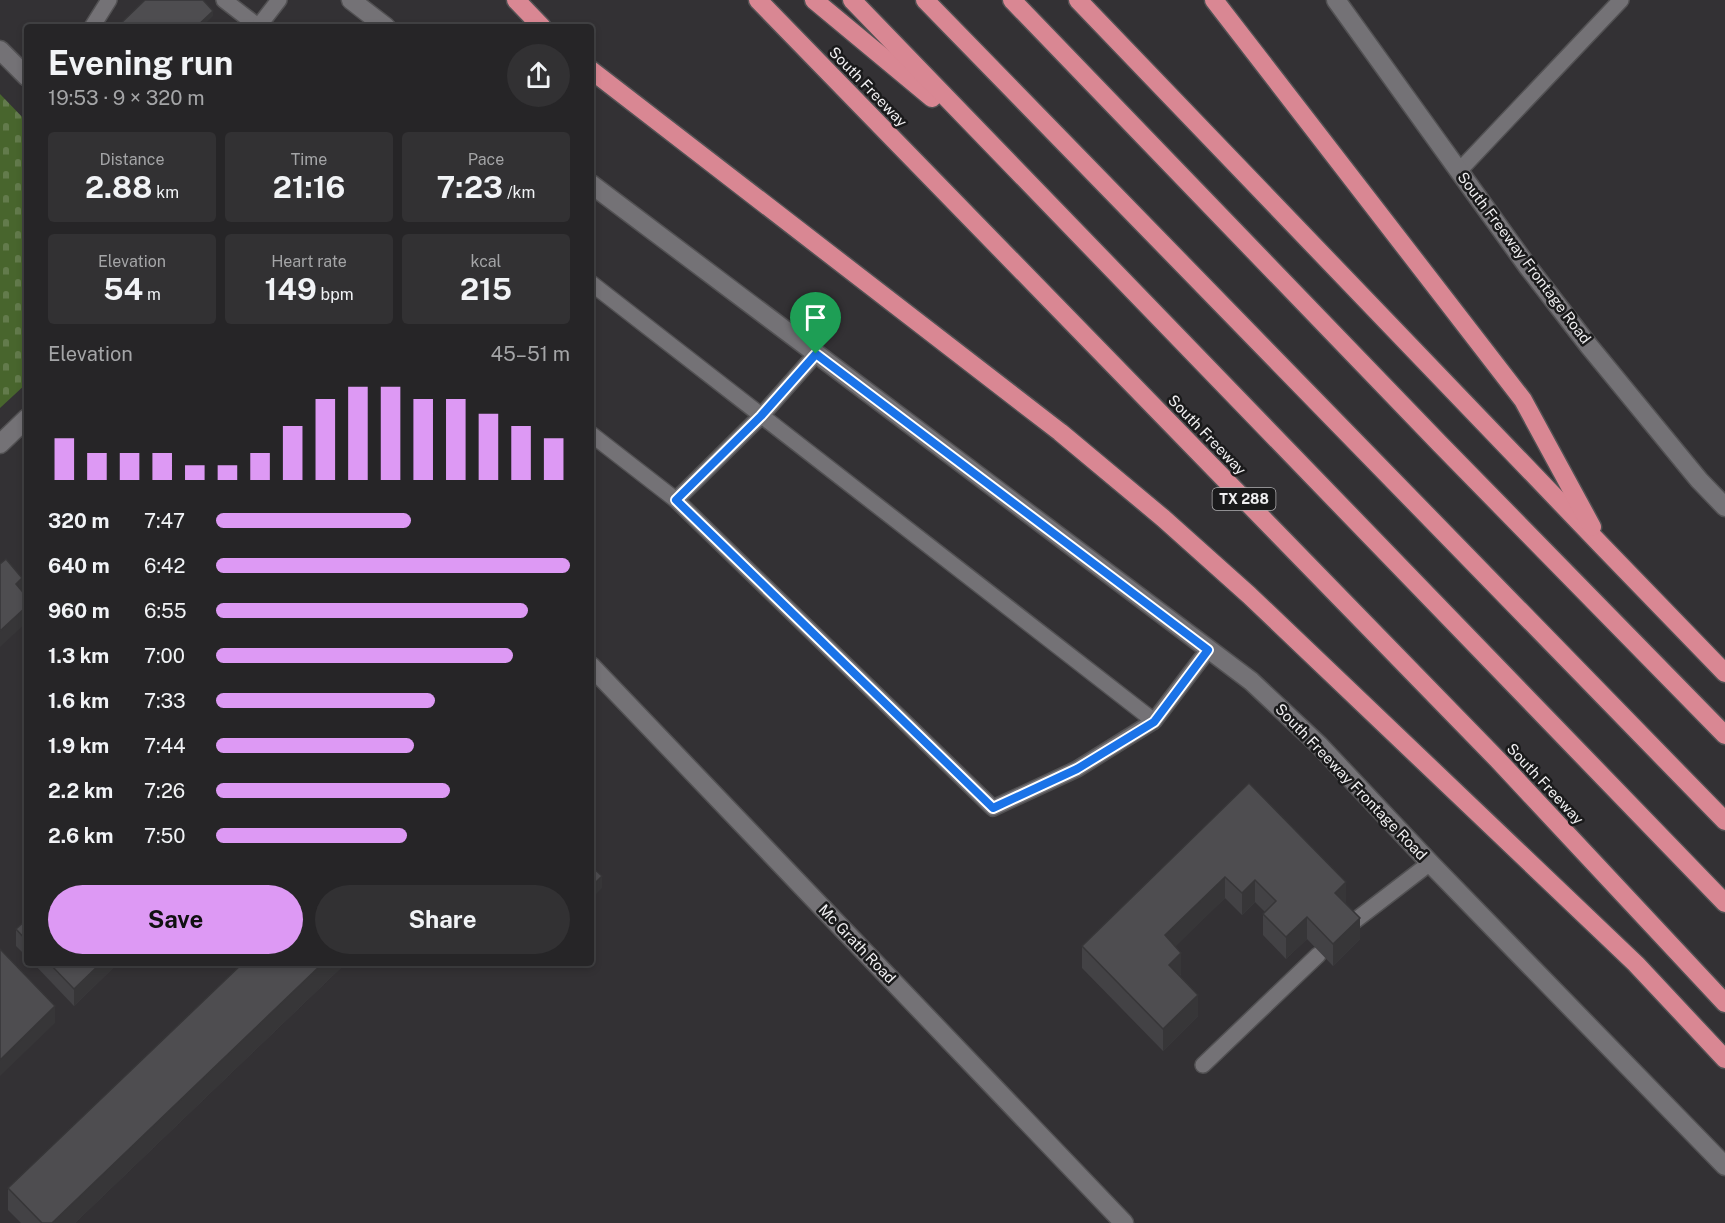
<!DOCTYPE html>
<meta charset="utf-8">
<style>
:root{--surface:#262527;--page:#323133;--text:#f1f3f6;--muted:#a4a5a7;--line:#424244;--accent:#dd99f4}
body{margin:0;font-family:"Public Sans",sans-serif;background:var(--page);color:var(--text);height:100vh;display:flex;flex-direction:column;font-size:22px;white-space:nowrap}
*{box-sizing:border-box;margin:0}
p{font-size:20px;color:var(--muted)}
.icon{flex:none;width:33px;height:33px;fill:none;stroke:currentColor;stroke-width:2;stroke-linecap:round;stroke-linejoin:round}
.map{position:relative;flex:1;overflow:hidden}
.panel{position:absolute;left:24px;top:24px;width:570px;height:942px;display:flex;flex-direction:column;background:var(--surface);border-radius:6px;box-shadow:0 3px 9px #0003,0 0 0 2px var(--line)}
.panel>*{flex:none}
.pin{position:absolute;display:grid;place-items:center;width:51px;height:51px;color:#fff;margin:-62px -26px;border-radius:50% 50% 50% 0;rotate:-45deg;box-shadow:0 0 6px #0007}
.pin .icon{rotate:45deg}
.round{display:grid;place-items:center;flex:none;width:63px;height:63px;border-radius:32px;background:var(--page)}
.headline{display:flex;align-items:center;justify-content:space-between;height:102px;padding:0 24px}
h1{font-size:33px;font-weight:700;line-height:45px}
.metrics{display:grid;grid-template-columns:repeat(3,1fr);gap:9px;height:102px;padding:6px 24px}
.metrics div{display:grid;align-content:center;border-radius:6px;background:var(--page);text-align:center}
.metrics b{font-size:30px;font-weight:700}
.metrics small{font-size:16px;font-weight:400}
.metrics p{font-size:16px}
.chart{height:168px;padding:12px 24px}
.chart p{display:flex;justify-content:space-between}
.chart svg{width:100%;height:108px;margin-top:6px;stroke:var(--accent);stroke-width:6}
.primary-button{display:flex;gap:12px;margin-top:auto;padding:12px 24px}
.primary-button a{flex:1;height:69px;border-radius:36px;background:var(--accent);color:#111;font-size:24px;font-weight:700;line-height:69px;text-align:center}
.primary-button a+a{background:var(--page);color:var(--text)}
ul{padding:0 24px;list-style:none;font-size:20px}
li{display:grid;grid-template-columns:96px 72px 1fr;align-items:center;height:45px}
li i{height:15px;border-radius:8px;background:var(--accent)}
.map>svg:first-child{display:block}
</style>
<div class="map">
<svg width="1725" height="1223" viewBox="0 0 1725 1223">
<defs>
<pattern id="cemetery-stones" width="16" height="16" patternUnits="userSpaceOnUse" patternTransform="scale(1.5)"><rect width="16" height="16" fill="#48652d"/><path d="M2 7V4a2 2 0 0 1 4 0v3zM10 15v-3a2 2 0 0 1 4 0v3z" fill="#637b4c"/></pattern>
</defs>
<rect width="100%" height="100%" fill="#333134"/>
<path fill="url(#cemetery-stones)" d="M0 94 27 122V383L0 408Z"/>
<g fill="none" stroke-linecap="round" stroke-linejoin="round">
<defs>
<g id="service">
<path d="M224 0 259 27"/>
<path d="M92 27 109 0"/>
<path d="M258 27 279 0"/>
<path d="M1459 171 1621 0"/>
<path d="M591 283 1154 721 1208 650"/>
<path d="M591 434 676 500 761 416 816 354"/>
<path d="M676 500 993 808 1077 769 1154 721"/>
<path d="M1348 926 1430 863"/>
<path d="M1203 1065 1318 955"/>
</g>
<g id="minor">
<path d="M0 50 27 77"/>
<path d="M0 444 27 418"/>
<path d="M591 666 1124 1223"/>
</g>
<g id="secondary">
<path d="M351 0 386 27"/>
<path d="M1336 0 1528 267 1589 346 1699 480 1725 507"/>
<path d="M591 184 1251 681 1319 745 1430 863 1725 1166"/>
</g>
<g id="motorway">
<path d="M516 0 542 27"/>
<path d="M758 0 1498 760 1725 1003"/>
<path d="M814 0 932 98"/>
<path d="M852 0 1725 903"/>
<path d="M925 0 1725 821"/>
<path d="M1012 0 1440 444 1725 735"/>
<path d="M1078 0 1605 549 1725 673"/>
<path d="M1214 0 1523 400 1592 527"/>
<path d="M591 70 1060 432 1163 518 1249 595 1636 964 1725 1059"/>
</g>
</defs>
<use href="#service" stroke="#525153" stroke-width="18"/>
<use href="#minor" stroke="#525153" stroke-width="21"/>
<use href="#secondary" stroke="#525153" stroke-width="21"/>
<use href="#motorway" stroke="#525153" stroke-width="21"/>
<use href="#service" stroke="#747276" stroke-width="15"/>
<use href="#minor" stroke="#747276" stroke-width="18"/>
<use href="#secondary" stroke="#747276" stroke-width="18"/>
<use href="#motorway" stroke="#d98793" stroke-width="18"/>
</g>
<g fill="#434245">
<path d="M1249 783 1346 903 1360 939 1333 966 1307 939 1286 959 1263 935V914L1265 912 1255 902 1242 915 1225 898 1175 946 1181 974 1180 976 1198 1016 1163 1051 1082 968V946Z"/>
<path d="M27 919V957L16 946V929Z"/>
<path d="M33 963H118L74 1006Z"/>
<path d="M243 963H346L75 1223H21L8 1210V1188Z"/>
</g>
<g fill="#373638">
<path d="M213 11V16L202 27H196Z"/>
<path d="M22 578V594L16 584Z"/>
<path d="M27 606V622L0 647V631Z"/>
<path d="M602 876V888L591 899V887Z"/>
<path d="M1225 877V898L1165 957V935Z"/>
<path d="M1255 880V902L1242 915V893Z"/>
<path d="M1346 882V903L1335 893Z"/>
<path d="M1307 917V939L1286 959V937Z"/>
<path d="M1360 918V939L1333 966V944Z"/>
<path d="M1181 953V974L1169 986V965Z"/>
<path d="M101 963H118L74 1006V989Z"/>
<path d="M323 963H346L75 1223H52Z"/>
<path d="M1198 995V1016L1163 1051V1029Z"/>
<path d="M55 1006V1023L0 1076V1060Z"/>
</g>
<g fill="#4e4d50" stroke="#373638" stroke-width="1.5">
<path d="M145 0H203L213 11 196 27H117Z"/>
<path d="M6 559 22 578 16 584 27 597V606L0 631V564Z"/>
<path d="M1249 783 1346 882 1335 893 1360 918 1333 944 1307 917 1286 937 1263 914 1276 901 1255 880 1242 893 1225 877 1165 935 1181 953 1169 965 1198 995 1163 1029 1082 946Z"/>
<path d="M591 866 602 876 591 887Z"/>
<path d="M27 919V941L16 929Z"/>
<path d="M0 949 55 1006 0 1060Z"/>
<path d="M49 963H101L74 989Z"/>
<path d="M243 963H323L52 1223H42L8 1188Z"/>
</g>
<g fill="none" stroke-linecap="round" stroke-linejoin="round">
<defs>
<path id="route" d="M816 354 1208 650 1154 722 1077 769 993 808 676 500 761 416Z"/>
</defs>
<use href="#route" stroke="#fff" stroke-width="12"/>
<use href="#route" stroke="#1a73e8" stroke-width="8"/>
</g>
<g text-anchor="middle" stroke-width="5" stroke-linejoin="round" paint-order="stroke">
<rect fill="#1a1a1b" stroke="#b0afb1" stroke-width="1.5" x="1212.5" y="488" width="63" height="22" rx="4.5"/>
<g font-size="14" font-weight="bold" fill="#f0eff1">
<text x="1244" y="504">TX 288</text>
</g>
<g font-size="15" fill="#f0eff1" stroke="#1a1a1b">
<text transform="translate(868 87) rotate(46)" y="5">South Freeway</text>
<text transform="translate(1524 258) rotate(53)" y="5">South Freeway Frontage Road</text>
<text transform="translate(1207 435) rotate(46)" y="5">South Freeway</text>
<text transform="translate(1351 782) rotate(46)" y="5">South Freeway Frontage Road</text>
<text transform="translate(1545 784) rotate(47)" y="5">South Freeway</text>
<text transform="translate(857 944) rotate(46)" y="5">Mc Grath Road</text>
</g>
</g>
</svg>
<div class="pin" style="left:816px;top:354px;background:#1e9e55"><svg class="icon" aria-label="arrive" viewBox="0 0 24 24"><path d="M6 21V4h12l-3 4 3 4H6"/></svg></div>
<section class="panel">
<div class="headline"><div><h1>Evening run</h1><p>19:53 · 9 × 320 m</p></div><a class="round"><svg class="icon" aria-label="share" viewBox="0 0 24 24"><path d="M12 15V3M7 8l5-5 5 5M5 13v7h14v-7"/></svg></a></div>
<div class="metrics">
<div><p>Distance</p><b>2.88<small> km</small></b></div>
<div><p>Time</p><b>21:16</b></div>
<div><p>Pace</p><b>7:23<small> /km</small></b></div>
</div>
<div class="metrics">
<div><p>Elevation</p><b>54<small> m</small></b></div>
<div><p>Heart rate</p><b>149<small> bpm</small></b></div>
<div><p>kcal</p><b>215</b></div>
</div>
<div class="chart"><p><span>Elevation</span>45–51 m</p>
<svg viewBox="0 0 160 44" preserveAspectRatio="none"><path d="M5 44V27M15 44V33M25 44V33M35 44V33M45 44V38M55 44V38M65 44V33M75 44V22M85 44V11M95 44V6M105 44V6M115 44V11M125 44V11M135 44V17M145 44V22M155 44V27"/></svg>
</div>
<ul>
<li><b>320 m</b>7:47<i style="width:55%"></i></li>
<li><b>640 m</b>6:42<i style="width:100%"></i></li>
<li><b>960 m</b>6:55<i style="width:88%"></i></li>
<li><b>1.3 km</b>7:00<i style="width:84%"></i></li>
<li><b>1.6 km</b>7:33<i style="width:62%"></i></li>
<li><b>1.9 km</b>7:44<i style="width:56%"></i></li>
<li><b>2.2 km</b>7:26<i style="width:66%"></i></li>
<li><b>2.6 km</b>7:50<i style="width:54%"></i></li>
</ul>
<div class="primary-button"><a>Save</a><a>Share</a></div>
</section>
</div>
